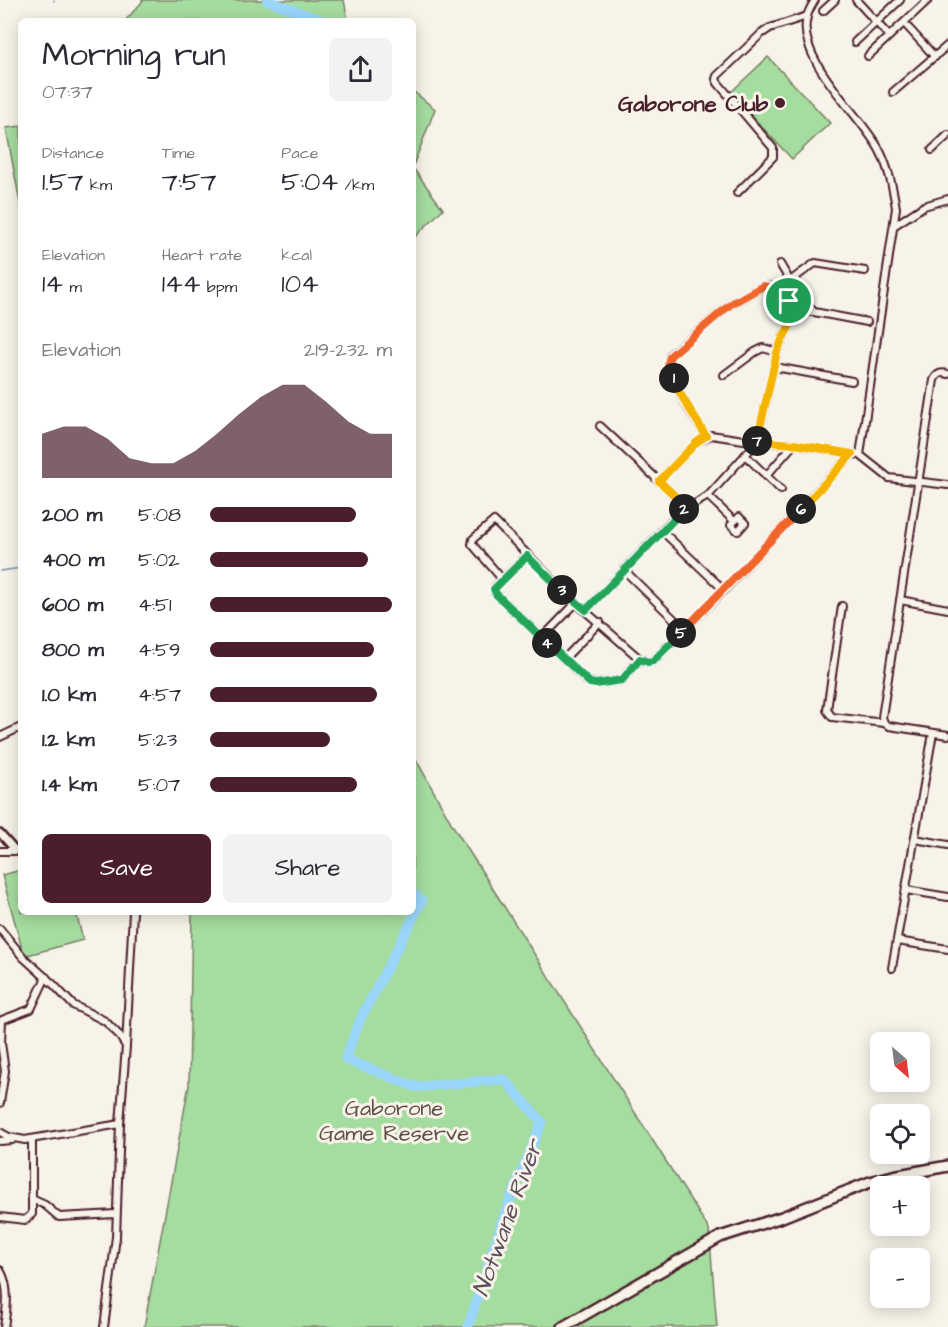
<!DOCTYPE html>
<meta charset="utf-8">
<style>
:root{--surface:#fff;--page:#f2f2f3;--text:#2b2b33;--muted:#7c7c81;--accent:#4a1f2b}
body{margin:0;font-family:"Architects Daughter",sans-serif;background:var(--page);color:var(--text);height:100vh;display:flex;flex-direction:column;font-size:22px;white-space:nowrap}
*{box-sizing:border-box;margin:0}
p{font-size:20px;color:var(--muted)}
.icon{flex:none;width:33px;height:33px;fill:none;stroke:currentColor;stroke-width:2;stroke-linecap:round;stroke-linejoin:round}
.map{position:relative;flex:1;overflow:hidden}
.panel{position:absolute;left:18px;top:18px;width:398px;height:897px;display:flex;flex-direction:column;background:var(--surface);border-radius:9px;box-shadow:0 3px 15px #0003}
.panel>*{flex:none}
.needle{width:39px;rotate:152deg}
.fabs{position:absolute;left:870px;top:1032px;display:grid;gap:12px}
.fabs a{display:grid;place-items:center;width:60px;height:60px;border-radius:9px;background:var(--surface);box-shadow:0 3px 15px #0003;font-size:30px}
.pin{position:absolute;display:grid;place-items:center;width:51px;height:51px;color:#fff;margin:-26px;border:3px solid #fff;border-radius:50%;box-shadow:0 2px 6px #0007}
.km{position:absolute;width:30px;height:30px;margin:-15px;border-radius:50%;background:#222;color:#fff;font-size:16px;line-height:30px;text-align:center}
.round{display:grid;place-items:center;flex:none;width:63px;height:63px;border-radius:9px;background:var(--page)}
.head{display:flex;align-items:center;justify-content:space-between;height:102px;padding:0 24px}
h1{font-size:33px;font-weight:600;line-height:45px}
.figures{display:grid;grid-template-columns:repeat(3,1fr);gap:9px;height:102px;padding:6px 24px}
.figures div{display:grid;align-content:center}
.figures b{font-size:26px;font-weight:600}
.figures small{font-size:16px;font-weight:400}
.figures p{font-size:16px}
.chart{height:168px;padding:12px 24px}
.chart p{display:flex;justify-content:space-between}
.chart svg{width:100%;height:108px;margin-top:6px;fill:var(--accent);opacity:.7}
.button{display:flex;gap:12px;margin-top:auto;padding:12px 24px}
.button a{flex:1;height:69px;border-radius:9px;background:var(--accent);color:#fff;font-size:24px;font-weight:600;line-height:69px;text-align:center}
.button a+a{background:var(--page);color:var(--text)}
ul{padding:0 24px;list-style:none;font-size:20px}
li{display:grid;grid-template-columns:96px 72px 1fr;align-items:center;height:45px}
li i{height:15px;border-radius:8px;background:var(--accent)}
.map>svg:first-child{display:block}
</style>
<div class="map">
<svg width="948" height="1327" viewBox="0 0 948 1327">
<rect width="100%" height="100%" fill="#f7f3e8"/>
<filter id="ink" filterUnits="userSpaceOnUse"><feTurbulence type="fractalNoise" baseFrequency=".0167" numOctaves="2"/><feDisplacementMap in="SourceGraphic" scale="12" xChannelSelector="R" yChannelSelector="G"/><feConvolveMatrix kernelMatrix="1 2 1 2 8 2 1 2 1" color-interpolation-filters="sRGB"/></filter>
<g filter="url(#ink)">
<g fill="#a5dc9f" stroke="#787e65" stroke-width="1.5">
<path d="M142 0H344L348 21H125L142 2Z"/>
<path d="M768 57 830 123 792 159 730 93Z"/>
<path d="M413 91 435 109 413 166Z"/>
<path d="M21 126V208L6 128Z"/>
<path d="M413 168 443 209 413 239Z"/>
<path d="M413 754 453 826 709 1229 717 1327H144L189 1085 192 912H412Z"/>
<path d="M21 870V912H76L83 940 24 956 2 875Z"/>
</g>
<g fill="none" stroke-linecap="round" stroke-linejoin="round">
<g stroke="#798da7" stroke-width="1.5">
<path d="M54 0V1"/>
<path d="M0 571 21 568"/>
</g>
<g stroke="#99d6fa" stroke-width="10">
<path d="M267 0 323 21"/>
<path d="M412 893 422 901 360 1020 345 1059 416 1087 504 1079 542 1122 503 1218 468 1327"/>
</g>
<defs>
<g id="street">
<path d="M815 0C812 5 808 11 807 17 795 59 862 116 880 151 889 169 893 188 896 208L860 455"/>
<path d="M856 0 889 36"/>
<path d="M823 11 835 0"/>
<path d="M904 23 935 57"/>
<path d="M855 42 900 0"/>
<path d="M868 56 928 0"/>
<path d="M893 92 948 45"/>
<path d="M932 150 948 135"/>
<path d="M737 193 773 157V148L718 83 716 79 717 76 761 34 770 28 807 16"/>
<path d="M895 225 924 206 948 199"/>
<path d="M780 264 790 281 814 312 867 322"/>
<path d="M790 281 815 263 865 271"/>
<path d="M775 367 852 381"/>
<path d="M724 375 755 352 763 348 777 352"/>
<path d="M600 426 687 507"/>
<path d="M706 436C696 420 662 372 670 355L731 304 763 286C779 285 789 299 797 312"/>
<path d="M745 455 781 490"/>
<path d="M766 476 794 444"/>
<path d="M659 481 697 442 711 435 757 442 794 444 852 454 860 455 889 478 948 485"/>
<path d="M708 496 734 521"/>
<path d="M739 517 745 523 738 531 731 525Z"/>
<path d="M662 531 724 590"/>
<path d="M527 556 495 587V593L587 681 596 684 622 680 640 659"/>
<path d="M624 570 684 629"/>
<path d="M502 579 472 544 473 539 494 521 576 603 640 659 648 662 653 661 724 590 852 454"/>
<path d="M900 600 948 609"/>
<path d="M842 606 827 710 832 717 884 723 889 726 948 735"/>
<path d="M586 610 679 513 708 496 757 442 777 352 782 340 797 312H814"/>
<path d="M542 638 576 603"/>
<path d="M564 659 600 622"/>
<path d="M884 723 882 717 934 380C937 373 941 372 948 374"/>
<path d="M0 737 21 727"/>
<path d="M0 833 16 851"/>
<path d="M915 839 948 845"/>
<path d="M0 851H21"/>
<path d="M906 890 948 897"/>
<path d="M0 929 23 957 54 985 73 1005 105 1021 118 1034 126 1046 120 1124 116 1237 104 1327"/>
<path d="M897 941 948 949"/>
<path d="M892 968 933 733"/>
<path d="M126 1046 133 912"/>
<path d="M0 1103 5 1071 1 1043 2 1020 31 1009 46 977"/>
<path d="M0 1132 9 1137 25 1140 120 1124"/>
<path d="M0 1141 12 1140"/>
<path d="M32 1199 45 1205 59 1217 116 1214"/>
<path d="M0 1217 25 1220 32 1214V1139"/>
<path d="M0 1270C10 1286 7 1309 4 1327"/>
</g>
<path id="secondary" d="M563 1327 720 1237 782 1217 870 1182 893 1176 948 1166"/>
</defs>
<use href="#street" stroke="#4a1f2b" stroke-width="10"/>
<use href="#secondary" stroke="#4a1f2b" stroke-width="14"/>
<use href="#street" stroke="#f7f3e8" stroke-width="6"/>
<use href="#secondary" stroke="#f7f3e8" stroke-width="9"/>
</g>
</g>
<g fill="none" stroke-linecap="round" stroke-linejoin="round" filter="url(#ink)">
<defs>
<path id="split-1" d="M674 378 668 363 670 356 731 304 763 286 777 289 789 301"/>
<path id="split-2" d="M674 378 678 390 706 436 697 442 659 481 687 507 684 509"/>
<path id="split-3" d="M562 590 586 610 684 509"/>
<path id="split-4" d="M547 643 496 594 494 589 527 556 562 590"/>
<path id="split-5" d="M547 643 590 683 596 684 622 680 640 659 648 662 653 661 681 633"/>
<path id="split-6" d="M681 633 801 509"/>
<path id="split-7" d="M757 441 794 444 852 454 801 509"/>
<path id="split-8" d="M757 441 777 352 782 340 797 312 789 301"/>
</defs>
<use href="#split-1" stroke="#fff" stroke-width="12"/>
<use href="#split-2" stroke="#fff" stroke-width="12"/>
<use href="#split-3" stroke="#fff" stroke-width="12"/>
<use href="#split-4" stroke="#fff" stroke-width="12"/>
<use href="#split-5" stroke="#fff" stroke-width="12"/>
<use href="#split-6" stroke="#fff" stroke-width="12"/>
<use href="#split-7" stroke="#fff" stroke-width="12"/>
<use href="#split-8" stroke="#fff" stroke-width="12"/>
<use href="#split-1" stroke="#f0652b" stroke-width="8"/>
<use href="#split-2" stroke="#f5b400" stroke-width="8"/>
<use href="#split-3" stroke="#22a559" stroke-width="8"/>
<use href="#split-4" stroke="#22a559" stroke-width="8"/>
<use href="#split-5" stroke="#22a559" stroke-width="8"/>
<use href="#split-6" stroke="#f0652b" stroke-width="8"/>
<use href="#split-7" stroke="#f5b400" stroke-width="8"/>
<use href="#split-8" stroke="#f5b400" stroke-width="8"/>
</g>
<circle fill="#4a1f2b" stroke="#f7f3e8" stroke-width="2" cx="780" cy="103" r="6"/>
<g text-anchor="middle" stroke-width="6" stroke-linejoin="round" paint-order="stroke">
<g font-size="22" font-weight="bold" fill="#4a1f2b" stroke="#f7f3e8" text-anchor="end">
<text x="768" y="111">Gaborone Club</text>
</g>
<g font-size="22" fill="#614e48" stroke="#f7f3e8">
<text x="394" y="1115">Gaborone<tspan x="394" dy="25">Game Reserve</tspan></text>
</g>
<g font-size="24" font-style="italic" fill="#5e4d5f" stroke="#f7f3e8">
<text transform="translate(507 1218) rotate(-70)" y="8">Notwane River</text>
</g>
</g>
</svg>
<div class="fabs">
<a><svg class="needle" viewBox="-14 -14 28 28"><path d="M0-13l5 13h-10z" fill="#e53935"/><path d="M0 13l5-13h-10z" fill="#7c7c81"/></svg></a>
<a><svg class="icon" aria-label="locate" viewBox="0 0 24 24"><circle cx="12" cy="12" r="6"/><path d="M12 2v4M12 18v4M2 12h4M18 12h4"/></svg></a>
<a>+</a>
<a>−</a>
</div>
<div class="pin" style="left:789px;top:301px;background:#1e9e55"><svg class="icon" aria-label="arrive" viewBox="0 0 24 24"><path d="M6 21V4h12l-3 4 3 4H6"/></svg></div>
<b class="km" style="left:674px;top:378px">1</b>
<b class="km" style="left:684px;top:509px">2</b>
<b class="km" style="left:562px;top:590px">3</b>
<b class="km" style="left:547px;top:643px">4</b>
<b class="km" style="left:681px;top:633px">5</b>
<b class="km" style="left:801px;top:509px">6</b>
<b class="km" style="left:757px;top:441px">7</b>
<section class="panel">
<div class="head"><div><h1>Morning run</h1><p>07:37</p></div><a class="round"><svg class="icon" aria-label="share" viewBox="0 0 24 24"><path d="M12 15V3M7 8l5-5 5 5M5 13v7h14v-7"/></svg></a></div>
<div class="figures">
<div><p>Distance</p><b>1.57<small> km</small></b></div>
<div><p>Time</p><b>7:57</b></div>
<div><p>Pace</p><b>5:04<small> /km</small></b></div>
</div>
<div class="figures">
<div><p>Elevation</p><b>14<small> m</small></b></div>
<div><p>Heart rate</p><b>144<small> bpm</small></b></div>
<div><p>kcal</p><b>104</b></div>
</div>
<div class="chart"><p><span>Elevation</span>219–232 m</p>
<svg viewBox="0 0 160 44" preserveAspectRatio="none"><path d="M0 44V26L10 23L20 23L30 28L40 36L50 38L60 38L70 33L80 26L90 18L100 11L110 6L120 6L130 13L140 21L150 26L160 26V44z"/></svg>
</div>
<ul>
<li><b>200 m</b>5:08<i style="width:80%"></i></li>
<li><b>400 m</b>5:02<i style="width:87%"></i></li>
<li><b>600 m</b>4:51<i style="width:100%"></i></li>
<li><b>800 m</b>4:59<i style="width:90%"></i></li>
<li><b>1.0 km</b>4:57<i style="width:92%"></i></li>
<li><b>1.2 km</b>5:23<i style="width:66%"></i></li>
<li><b>1.4 km</b>5:07<i style="width:81%"></i></li>
</ul>
<div class="button"><a>Save</a><a>Share</a></div>
</section>
</div>
